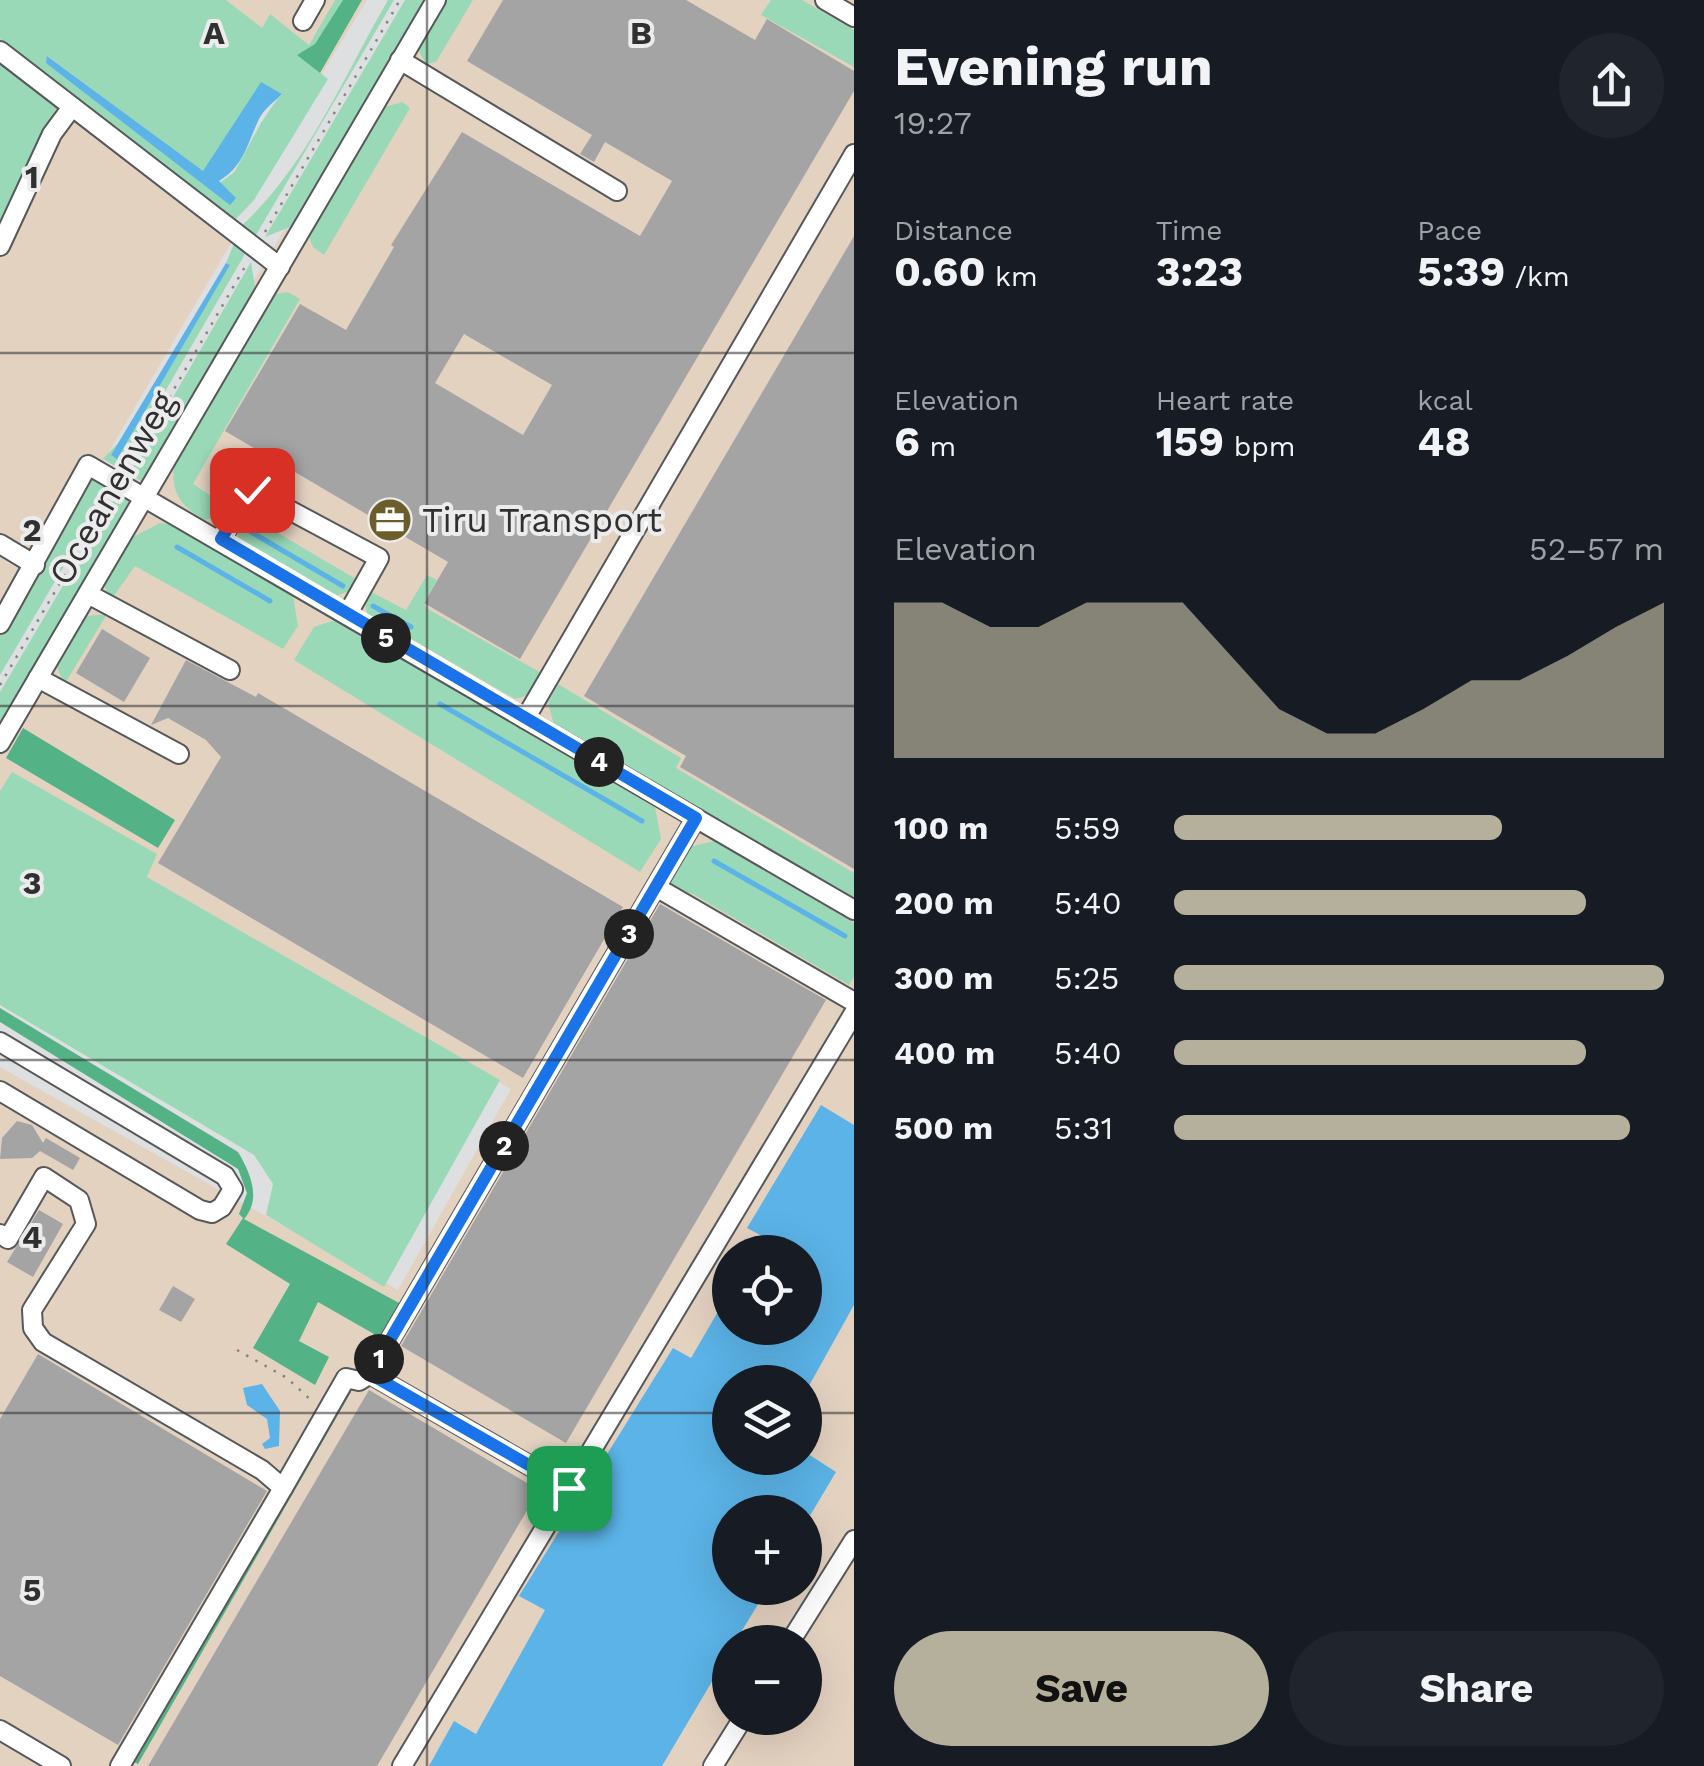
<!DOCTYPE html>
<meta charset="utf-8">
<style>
:root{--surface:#171b24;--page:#20242c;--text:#f1f3f6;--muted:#9ea1a6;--accent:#b5b09b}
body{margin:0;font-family:"Work Sans",sans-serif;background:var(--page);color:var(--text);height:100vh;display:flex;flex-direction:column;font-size:38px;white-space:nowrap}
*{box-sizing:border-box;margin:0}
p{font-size:32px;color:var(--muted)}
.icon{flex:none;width:55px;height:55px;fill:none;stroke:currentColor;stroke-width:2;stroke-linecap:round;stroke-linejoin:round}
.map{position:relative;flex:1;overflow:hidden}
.panel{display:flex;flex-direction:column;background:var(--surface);width:850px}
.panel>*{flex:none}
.buttons{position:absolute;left:712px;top:1235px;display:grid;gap:20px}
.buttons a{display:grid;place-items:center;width:110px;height:110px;border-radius:50%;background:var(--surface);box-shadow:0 10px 40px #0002;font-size:50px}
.pin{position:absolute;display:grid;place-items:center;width:85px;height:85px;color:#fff;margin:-42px;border-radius:20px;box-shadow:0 5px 15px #0006}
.km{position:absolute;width:50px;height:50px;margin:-25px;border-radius:50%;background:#222;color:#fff;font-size:28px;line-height:50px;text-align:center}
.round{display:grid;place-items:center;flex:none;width:105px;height:105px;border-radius:52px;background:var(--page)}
.headline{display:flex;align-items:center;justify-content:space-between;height:170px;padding:0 40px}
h1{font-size:55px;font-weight:700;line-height:75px}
.metrics{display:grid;grid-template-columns:repeat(3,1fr);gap:15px;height:170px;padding:10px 40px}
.metrics div{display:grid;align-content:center}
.metrics b{font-size:42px;font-weight:700}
.metrics small{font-size:28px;font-weight:400}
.metrics p{font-size:28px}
.chart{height:280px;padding:20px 40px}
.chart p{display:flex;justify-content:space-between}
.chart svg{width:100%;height:180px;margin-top:10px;fill:var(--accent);opacity:.7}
.primary-button{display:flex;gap:20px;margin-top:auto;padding:20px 40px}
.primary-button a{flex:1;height:115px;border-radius:60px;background:var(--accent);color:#111;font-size:40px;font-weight:700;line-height:115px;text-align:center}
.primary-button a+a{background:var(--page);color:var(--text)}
ul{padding:0 40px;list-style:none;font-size:32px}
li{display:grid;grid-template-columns:160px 120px 1fr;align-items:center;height:75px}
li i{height:25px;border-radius:12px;background:var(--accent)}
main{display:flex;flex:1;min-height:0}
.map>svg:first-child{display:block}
</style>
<main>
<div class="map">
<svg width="854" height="1766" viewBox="0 0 854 1766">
<rect width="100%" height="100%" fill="#dedfe0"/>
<g fill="#e4d2c1" fill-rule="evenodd">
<path d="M220 0H367L320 77Z"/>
<path d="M424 0H854V1124L775 1252H730V1327L461 1766H0V1067L398 1290 511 1089 0 793V698Z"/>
<path d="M0 54 231 243 0 638Z"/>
<path d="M854 1266V1766H650L755 1588H805V1382ZM730 1642H805V1718H730Z"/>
</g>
<g fill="#9ad9b8" fill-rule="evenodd">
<path d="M0 0H226L262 28 270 14 309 45 335 0H346L315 44 298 55 328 79 254 200 234 221 0 39ZM49 57 203 172 261 83 282 94C261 118 251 143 236 169 233 175 223 179 219 184L46 63Z"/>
<path d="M388 0H394L256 235 240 227C306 168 344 76 388 0Z"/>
<path d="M405 0H425L290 227 265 237Z"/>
<path d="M447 0H473L436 62 426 64 418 49Z"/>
<path d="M771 0H802L854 30V67L761 15Z"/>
<path d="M0 64 57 107 0 228Z"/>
<path d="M402 102 410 108 324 255 313 247 308 234 385 107Z"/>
<path d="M234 244 245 254 120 469 103 459 118 443 111 455 117 458 230 265 226 263Z"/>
<path d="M251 262 255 287 142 482 130 472Z"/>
<path d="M288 292 300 299 193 484 228 507 220 517 204 520C180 505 171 494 174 464L276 294Z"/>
<path d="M92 477 111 486 0 675V636Z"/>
<path d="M119 491 132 499 0 725V692Z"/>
<path d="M244 513 356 579 349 591 336 596 238 538 237 525Z"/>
<path d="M160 523 176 525 293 596 298 626 283 649 135 566 111 600 103 583 133 537Z"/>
<path d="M427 575 437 580 424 602 426 608 545 675 533 694 515 699 367 614 365 601 371 592 406 610Z"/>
<path d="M107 614 64 685 56 664 87 616Z"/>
<path d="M335 620 655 807 661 839 640 872 294 660 314 627Z"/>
<path d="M558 684 681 758 676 768 854 873V900L554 725 548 703Z"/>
<path d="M12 772 157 854 147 877 500 1080 384 1287 266 1215 273 1184 254 1155 0 1005V791Z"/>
<path d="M714 841 854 923V977L849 985 693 894 664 887 685 848Z"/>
</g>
<g fill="#54b386">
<path d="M343 0H362L320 73 297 55 315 44Z"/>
<path d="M23 728 175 820 158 848 6 758Z"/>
<path d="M0 1008 238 1152C250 1172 262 1199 244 1219L401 1304 359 1378 353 1373 374 1334 318 1302 299 1341 329 1357 315 1385 253 1348 290 1284 226 1244 243 1218 239 1214 247 1193 238 1169 0 1022Z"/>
<path d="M346 1388 351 1392 138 1764 130 1760Z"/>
</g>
<g fill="#5bb3e7">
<path d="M47 56 203 171 261 82 282 94C274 102 264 109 259 119 247 144 244 166 219 181L236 198 230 205 46 63Z"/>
<path d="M226 263 230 265 117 459 111 455Z"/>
<path d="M821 1105 854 1125V1305L805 1393V1382H730V1458H805V1452L836 1472 805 1524V1512H730V1588H768L735 1642H730V1651L662 1766H429L454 1721 476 1734 545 1610 519 1596 673 1348 691 1358 730 1291V1328H805V1252H753L762 1236 747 1228Z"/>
<path d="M262 1384 280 1411 279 1446 265 1449 262 1444 270 1438 267 1419 247 1405 243 1388Z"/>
</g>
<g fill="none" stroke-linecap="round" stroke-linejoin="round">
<g stroke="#5bb3e7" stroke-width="5">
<path d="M251 532 343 586"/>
<path d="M177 547 270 601"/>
<path d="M373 606 411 627"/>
<path d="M440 704 642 821"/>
<path d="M714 861 845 936"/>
</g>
</g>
<g fill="#a5a4a5" fill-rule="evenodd">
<path d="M503 0H686L755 40 767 19 854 71V91L520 659 424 603 448 562 225 431 300 304 346 330 394 247 391 245 462 132 640 236 672 181 605 142 594 162 580 154 592 135 467 61ZM464 334 552 385 523 435 435 383Z"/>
<path d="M854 236V869L680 767 686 756 584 696Z"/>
<path d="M102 629 150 658 124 702 76 673Z"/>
<path d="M186 660 256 697 258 693 623 907 523 1078 158 863 221 757 206 740 168 718 151 725Z"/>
<path d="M660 904 826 1000 566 1443 401 1346Z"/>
<path d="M17 1121 32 1125 43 1143 46 1138 80 1158 73 1170 40 1151 32 1158 0 1159 2 1138Z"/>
<path d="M39 1210 63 1224 33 1277 7 1262Z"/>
<path d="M173 1286 195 1299 181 1322 159 1310Z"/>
<path d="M38 1354 267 1491 118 1745 0 1676V1419Z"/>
<path d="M369 1390 539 1490 377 1766H148Z"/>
</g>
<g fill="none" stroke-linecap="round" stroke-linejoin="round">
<defs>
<g id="minor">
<path d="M825 0 854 17"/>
<path d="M303 21 315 0"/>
<path d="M0 51 280 267"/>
<path d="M400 60 617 191"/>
<path d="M0 246 52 134 72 107"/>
<path d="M221 539 252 490 379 558 347 615"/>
<path d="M0 544 35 565"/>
<path d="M88 594 230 670"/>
<path d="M0 624 88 465 854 910"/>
<path d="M38 678 179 754"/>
<path d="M525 719 854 154"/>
<path d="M0 743 436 0"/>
<path d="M656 887 854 1002"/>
<path d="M0 1042 225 1176 233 1189 222 1207 212 1213 200 1210 0 1091"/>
<path d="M0 1234 8 1239 44 1177 79 1200 86 1224 32 1310 33 1328 43 1342 262 1470 283 1488 346 1378 359 1381 370 1374"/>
<path d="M569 1488 370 1374 696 818"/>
<path d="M790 1642 854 1540"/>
<path d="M0 1730 61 1766"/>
<path d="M120 1766 283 1488"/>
<path d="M402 1766 854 1013"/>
<path d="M713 1766 743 1718"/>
</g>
</defs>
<use href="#minor" stroke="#575859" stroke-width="22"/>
<g stroke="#838484" stroke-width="2.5" stroke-dasharray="2.5 8" stroke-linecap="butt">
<path d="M265 232 400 0"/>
<path d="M127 470 246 265"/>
<path d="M0 685 110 498"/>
<path d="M237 1350 287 1378 313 1402"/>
</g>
<use href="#minor" stroke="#fff" stroke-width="18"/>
</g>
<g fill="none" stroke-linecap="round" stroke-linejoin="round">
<defs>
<path id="route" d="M252 490 221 539 696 818 370 1374 569 1488"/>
</defs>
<use href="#route" stroke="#fff" stroke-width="20"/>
<use href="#route" stroke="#1a73e8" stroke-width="12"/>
</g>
<path fill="none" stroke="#303030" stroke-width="2.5" stroke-opacity="0.55" d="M427 0V1766M0 353H854M0 706H854M0 1060H854M0 1413H730M805 1413H854"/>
<defs>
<symbol id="office-disc" viewBox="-11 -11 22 22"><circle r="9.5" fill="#6b5e2b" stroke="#ececed"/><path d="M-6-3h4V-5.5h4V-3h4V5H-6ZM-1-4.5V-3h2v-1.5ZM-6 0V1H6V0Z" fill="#fff"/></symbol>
</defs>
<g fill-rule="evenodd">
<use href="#office-disc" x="365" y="495" width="50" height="50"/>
</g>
<g text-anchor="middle" stroke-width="8" stroke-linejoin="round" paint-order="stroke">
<g font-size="35" fill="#303030" stroke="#ececed">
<text transform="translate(112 488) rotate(-60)" y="12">Oceanenweg</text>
</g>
<g font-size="35" fill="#303030" stroke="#ececed" text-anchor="start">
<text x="422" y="532">Tiru Transport</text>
</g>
</g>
<g font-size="32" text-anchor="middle" font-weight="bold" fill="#303030" stroke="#ececed" stroke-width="8" stroke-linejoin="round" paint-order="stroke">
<text x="214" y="44">A</text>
<text x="641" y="44">B</text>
<text x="32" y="188">1</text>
<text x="32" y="541">2</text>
<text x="32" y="894">3</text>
<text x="32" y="1248">4</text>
<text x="32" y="1601">5</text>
</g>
</svg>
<div class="buttons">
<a><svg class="icon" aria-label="locate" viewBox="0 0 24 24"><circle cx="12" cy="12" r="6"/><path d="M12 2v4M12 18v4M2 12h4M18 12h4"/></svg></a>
<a><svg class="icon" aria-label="layers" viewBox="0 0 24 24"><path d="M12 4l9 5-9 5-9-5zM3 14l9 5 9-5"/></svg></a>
<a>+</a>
<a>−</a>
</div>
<div class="pin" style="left:569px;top:1488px;background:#1e9e55"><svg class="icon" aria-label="arrive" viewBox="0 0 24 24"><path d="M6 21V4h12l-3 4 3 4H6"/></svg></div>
<div class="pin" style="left:252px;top:490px;background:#d93025"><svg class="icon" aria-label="check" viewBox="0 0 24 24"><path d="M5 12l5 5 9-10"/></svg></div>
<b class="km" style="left:379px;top:1359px">1</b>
<b class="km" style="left:504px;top:1146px">2</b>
<b class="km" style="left:629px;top:934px">3</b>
<b class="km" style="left:599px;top:762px">4</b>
<b class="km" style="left:386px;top:638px">5</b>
</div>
<section class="panel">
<div class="headline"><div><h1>Evening run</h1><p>19:27</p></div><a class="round"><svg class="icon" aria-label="share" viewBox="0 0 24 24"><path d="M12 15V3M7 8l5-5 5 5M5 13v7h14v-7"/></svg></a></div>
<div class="metrics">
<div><p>Distance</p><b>0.60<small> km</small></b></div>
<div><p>Time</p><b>3:23</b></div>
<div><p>Pace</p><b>5:39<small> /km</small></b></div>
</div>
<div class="metrics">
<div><p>Elevation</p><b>6<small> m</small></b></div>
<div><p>Heart rate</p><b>159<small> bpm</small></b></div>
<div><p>kcal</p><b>48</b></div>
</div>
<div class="chart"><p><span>Elevation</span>52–57 m</p>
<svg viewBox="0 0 160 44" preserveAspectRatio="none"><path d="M0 44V6L10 6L20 12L30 12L40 6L50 6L60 6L70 19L80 32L90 38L100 38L110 32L120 25L130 25L140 19L150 12L160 6V44z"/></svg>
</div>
<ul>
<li><b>100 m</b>5:59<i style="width:67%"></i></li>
<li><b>200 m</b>5:40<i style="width:84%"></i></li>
<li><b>300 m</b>5:25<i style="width:100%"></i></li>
<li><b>400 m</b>5:40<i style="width:84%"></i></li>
<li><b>500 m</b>5:31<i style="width:93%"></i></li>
</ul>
<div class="primary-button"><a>Save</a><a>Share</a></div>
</section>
</main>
